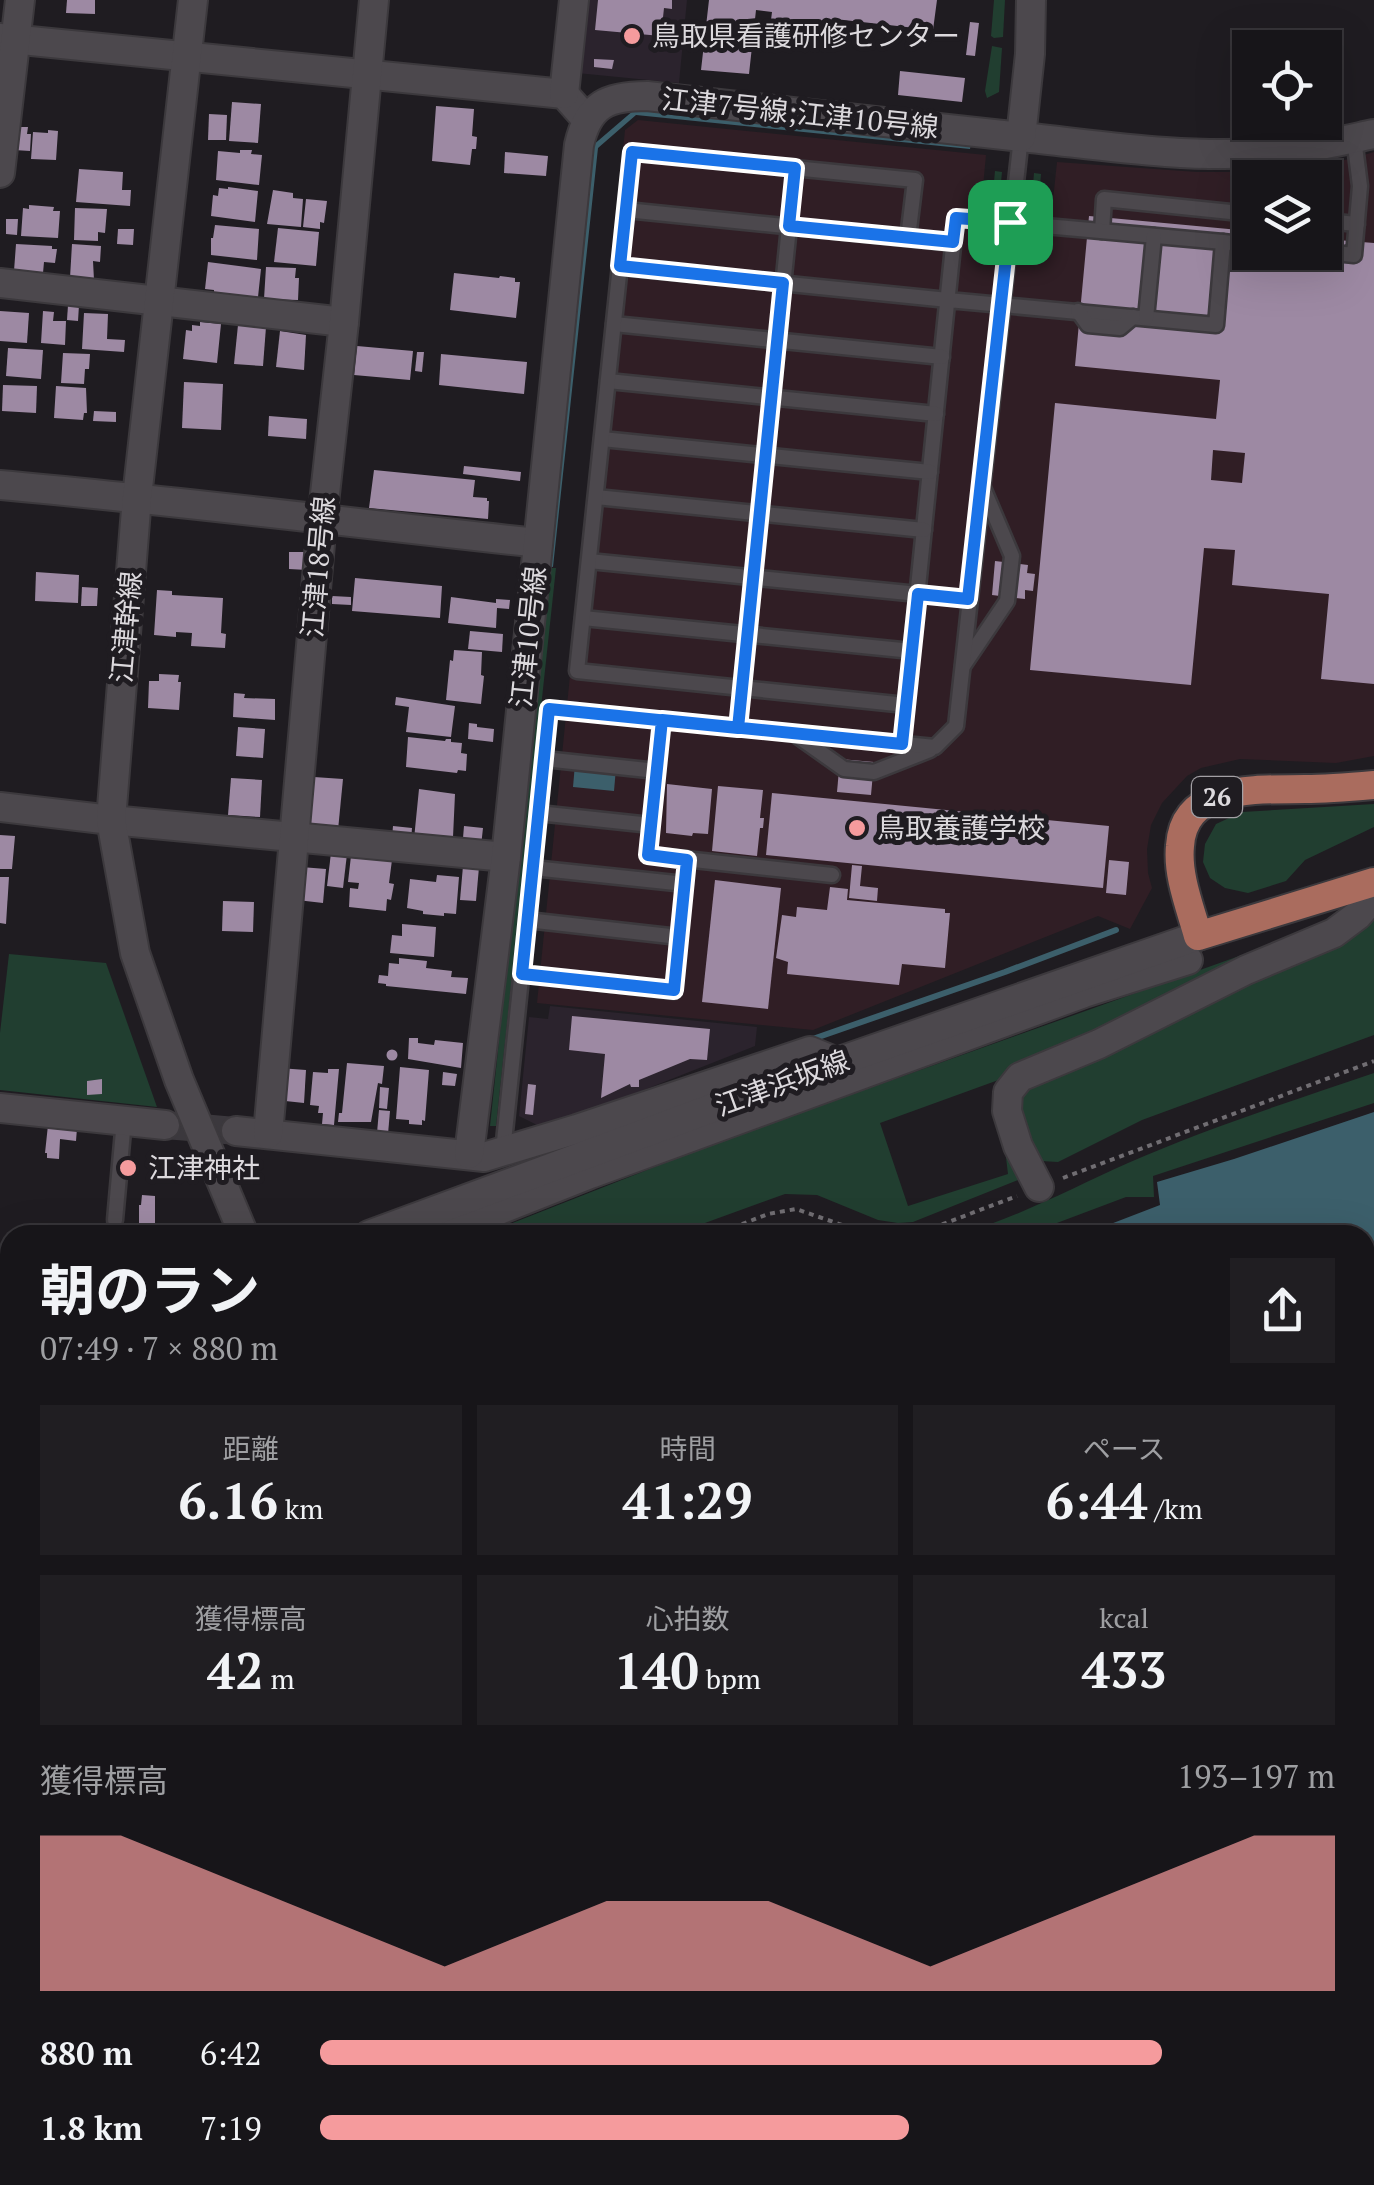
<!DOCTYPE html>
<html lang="ja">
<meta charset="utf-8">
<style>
:root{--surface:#171519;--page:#201e22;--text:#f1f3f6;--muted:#9e9fa2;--line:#363438;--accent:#f59b9d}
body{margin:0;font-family:"PT Serif","Noto Sans JP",serif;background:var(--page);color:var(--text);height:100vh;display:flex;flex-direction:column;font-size:38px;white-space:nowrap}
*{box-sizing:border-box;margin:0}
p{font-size:32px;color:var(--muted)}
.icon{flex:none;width:55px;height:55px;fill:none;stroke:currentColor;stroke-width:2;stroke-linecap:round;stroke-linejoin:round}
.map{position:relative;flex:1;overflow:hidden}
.drawer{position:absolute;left:0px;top:1225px;width:1375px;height:960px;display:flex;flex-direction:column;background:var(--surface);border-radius:30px 30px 0 0;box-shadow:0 10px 40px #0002,0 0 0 2px var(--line)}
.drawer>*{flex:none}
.tools{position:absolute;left:1232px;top:30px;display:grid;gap:20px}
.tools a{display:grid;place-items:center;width:110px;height:110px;border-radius:0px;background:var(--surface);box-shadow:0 10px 40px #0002,0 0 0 2px var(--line);font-size:50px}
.pin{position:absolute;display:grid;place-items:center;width:85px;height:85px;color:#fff;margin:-42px;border-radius:20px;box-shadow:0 5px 15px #0006}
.round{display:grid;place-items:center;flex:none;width:105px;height:105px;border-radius:0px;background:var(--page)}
.headline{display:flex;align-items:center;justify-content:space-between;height:170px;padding:0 40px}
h1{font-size:55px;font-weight:700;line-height:75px}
.figures{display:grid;grid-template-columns:repeat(3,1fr);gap:15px;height:170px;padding:10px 40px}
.figures div{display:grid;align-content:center;border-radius:0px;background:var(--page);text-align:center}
.figures b{font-size:50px;font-weight:700}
.figures small{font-size:28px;font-weight:400}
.figures p{font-size:28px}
.chart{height:280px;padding:20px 40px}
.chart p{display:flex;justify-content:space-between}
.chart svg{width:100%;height:180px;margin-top:10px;fill:var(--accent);opacity:.7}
ul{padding:0 40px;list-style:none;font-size:32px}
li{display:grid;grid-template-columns:160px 120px 1fr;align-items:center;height:75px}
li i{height:25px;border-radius:12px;background:var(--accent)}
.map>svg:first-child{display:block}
</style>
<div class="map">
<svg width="1374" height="2185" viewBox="0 0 1374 2185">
<rect width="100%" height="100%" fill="#1f1c21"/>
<g fill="#2b232d">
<path d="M584 0H687L679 83 577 73Z"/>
<path d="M550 1006 757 1027 755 1046 545 1129 519 1116 529 1017 548 1019Z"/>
</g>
<path fill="#301e25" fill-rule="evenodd" d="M638 120 986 155 977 250 1047 257 1057 162 1197 172H1276L1350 159 1374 152V756L1336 763 1240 759 1201 768 1187 776 1162 803 1151 825 1147 849 1148 873 1152 888 1130 929 1098 916 813 1030 537 1003 625 130ZM1250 178H1325V252H1250Z"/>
<g fill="#213e30">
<path d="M994 0H1005L1003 37 994 38 991 36Z"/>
<path d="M992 46 1002 48 999 92 987 98 985 91Z"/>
<path d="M995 171 1002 172 995 246 988 245Z"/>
<path d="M1034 173 1041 174 1035 245H1028Z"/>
<path d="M549 568H556L496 1126H490Z"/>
<path d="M1374 804V827L1305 860 1286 881 1248 893 1225 888 1210 878 1203 862 1205 844 1216 824 1242 812Z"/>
<path d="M1374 918V1035L1142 1120 1058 1162 1041 1161 1026 1147 1014 1093Z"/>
<path d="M1343 919 1004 1078 880 1123 908 1206 1008 1174 1003 1133 1017 1158 1018 1180 913 1222 898 1223 878 1220 817 1195 785 1194 672 1235H482L713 1144Z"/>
<path d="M9 954 106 963 157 1107 0 1090V1033Z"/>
<path d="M1374 1073V1103L1153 1176 1154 1197H1126L1025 1235H957C1017 1218 1072 1188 1128 1163 1207 1128 1292 1101 1374 1073Z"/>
<path d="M786 1225 803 1226 837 1235H755Z"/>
<path d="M10 1432V1509L0 1513V1436Z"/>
<path d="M10 1539V1659L0 1664V1543Z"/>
<path d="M1374 1811V2012L1365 2016V1814Z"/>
<path d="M507 2175H884L843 2185H486Z"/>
</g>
<g fill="#3c5f6b">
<path d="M634 110 971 144 970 149 636 115 598 148 553 567 548 566 592 146Z"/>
<path d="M575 764 616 768 614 791 573 787Z"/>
<path d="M1374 1112V1810L1365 1812V1235H1082L1160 1205 1157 1182 1234 1159Z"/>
<path d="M10 1686V2175H502L480 2185H0V1691Z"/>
</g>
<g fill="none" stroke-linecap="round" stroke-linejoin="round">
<g stroke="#3c5f6b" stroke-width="6">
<path d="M807 1041 1005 972 1116 930"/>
<path d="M0 1360 6 1375"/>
</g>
</g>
<g fill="#9d89a3" fill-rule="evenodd">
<path d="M67 0H95V14L66 13Z"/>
<path d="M598 0H672V9L664 8 661 36 595 30Z"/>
<path d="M709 0H937L933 30 835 19 833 34 770 28 772 12 756 10 749 74 701 70Z"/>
<path d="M970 22 979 23 975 56 966 55Z"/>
<path d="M594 59 614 60 612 69 594 67Z"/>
<path d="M900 71 965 78 962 102 898 95Z"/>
<path d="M232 102 261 104 258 143 229 141Z"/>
<path d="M436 106 474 109 472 136 477 137 476 149H472L470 165 432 161Z"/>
<path d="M209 114 227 115 226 140H208Z"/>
<path d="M15 127H28L27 134H31L30 151 14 150Z"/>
<path d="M48 130 58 131 56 160 31 159 33 132 48 133Z"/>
<path d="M240 150H252L251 154 262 155 259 185 216 180 218 151 240 153Z"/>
<path d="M505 152 548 156 546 176 504 173Z"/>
<path d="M79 169 123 172 122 190H131L130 206 76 202Z"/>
<path d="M228 187 258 191 255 222 211 216 213 195 218 196 219 188 228 189Z"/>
<path d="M273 190 293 193V198L303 199 301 227 267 224Z"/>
<path d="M306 199 327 201 324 223 320 222V229L303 227Z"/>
<path d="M29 205 54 207 53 211H60L58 238 21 236 23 208 29 209Z"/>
<path d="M75 208 107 209 105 233 98 232V241L74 240Z"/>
<path d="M1089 216 1250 231V252H1325V239L1374 243V684L1321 679 1329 594 1232 585 1235 550 1204 548 1191 685 1030 670 1055 403 1216 419 1220 380 1075 366ZM1213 450 1245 453 1242 483 1211 480Z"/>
<path d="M6 219H18L17 235 6 234Z"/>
<path d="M215 225 259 229 257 260 211 255V238H213Z"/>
<path d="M278 228 319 232 316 266 274 262Z"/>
<path d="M118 229H134L133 245 117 244Z"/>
<path d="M16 244 52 246V249H57L55 263 44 262 43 273 14 271Z"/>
<path d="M72 244 101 246 100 262 93 261 94 280 70 278Z"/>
<path d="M208 262 261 269 258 297 214 294V290L205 289Z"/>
<path d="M266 267 296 268 295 278H299L298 300 264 299Z"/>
<path d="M454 273 499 278 500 276 515 278V282H520L516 318 450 310Z"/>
<path d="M68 305H79L78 321 67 320Z"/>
<path d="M0 311 29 313 27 343 0 341Z"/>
<path d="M43 311 54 312 53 321H66L65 345 41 343Z"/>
<path d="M84 313 108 314 107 339 125 340 124 352 82 349Z"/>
<path d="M200 322 221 324 217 363 183 359 186 330 192 331V325L200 326Z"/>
<path d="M238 325 266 327 263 366 234 364Z"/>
<path d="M280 331 306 335 304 370 276 367Z"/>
<path d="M357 346 413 351 410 380 354 375Z"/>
<path d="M8 348 43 350 41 379 6 376Z"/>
<path d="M417 352H424L422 372 415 371Z"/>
<path d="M63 353 90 354 89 369H85L84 384 61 383Z"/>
<path d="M441 354 527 362 524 394 439 385Z"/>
<path d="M184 382 223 384 221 430 182 428Z"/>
<path d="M3 385 37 386 36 413 2 411Z"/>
<path d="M56 386 86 388 87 413H84L83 420 54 418Z"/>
<path d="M94 411 116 412V422L93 421Z"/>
<path d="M269 416 307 419 306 439 268 436Z"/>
<path d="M464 466 521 472 520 481 463 474Z"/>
<path d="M374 470 475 480 473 497 487 498V501H489L488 519 369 508Z"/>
<path d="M289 552H307V570L289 569Z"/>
<path d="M995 561 1028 565 1027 573 1035 574 1033 591 1025 590V599L992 595Z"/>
<path d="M36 572 79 575 78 603 35 601Z"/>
<path d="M355 578 442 586 440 618 352 611Z"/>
<path d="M82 587 98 588 97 606H81Z"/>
<path d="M157 590 172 591V595L223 598 221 633 226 634 225 648 191 646 192 633 176 632V637L154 635Z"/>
<path d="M332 596 351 597V605L332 604Z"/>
<path d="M451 597 496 603V599L510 600 509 609 497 608 496 628 448 623Z"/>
<path d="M470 631 503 634 502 652 468 649Z"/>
<path d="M454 650 482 652 481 675 484 676 481 704 446 700 450 660 453 661Z"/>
<path d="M159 674 179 675 178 682H181L179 710 148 708 149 681H159Z"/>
<path d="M234 693 245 694 244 698 275 699V720L233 717Z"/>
<path d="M396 697 455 706 451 737 406 732 409 707 395 705Z"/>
<path d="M469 723 477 724V727L494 729 493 742 468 739Z"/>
<path d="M238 727 265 729 263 758 236 756Z"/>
<path d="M408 737 445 741 446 739H451V742L462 743 461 753 467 754 466 771 458 770 457 773 406 767Z"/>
<path d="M840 759 874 762 871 795 837 792Z"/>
<path d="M314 777 343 779 338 830 308 826Z"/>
<path d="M231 778 262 780 260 817 228 815Z"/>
<path d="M667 784 712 789 708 834 693 833 692 836 666 833Z"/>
<path d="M718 786 763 790 760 818H764L763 828H760L757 856 712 851Z"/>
<path d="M419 789 455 794 453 837 463 838 464 826 483 828 481 846 414 839Z"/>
<path d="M772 793 1109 826 1103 888 766 855Z"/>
<path d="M393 826 412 828 411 840 392 838Z"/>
<path d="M0 835 15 836 12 869H0Z"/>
<path d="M331 853 347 854 343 888 327 886Z"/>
<path d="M351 856 392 860 389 883 394 884 391 900 387 899 386 911 349 907 350 888 358 889 359 883 348 882Z"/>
<path d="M1109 860 1129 862 1126 895 1106 893Z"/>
<path d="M852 865 862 866 860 886 878 888 877 901 849 898Z"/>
<path d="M463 866 479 867 476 901 460 900Z"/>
<path d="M301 867 326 869 323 903 297 900Z"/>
<path d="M437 875 459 877 456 914 444 913V916L423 914V911L407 908 410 879 436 882Z"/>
<path d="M0 877H9L6 924 0 923Z"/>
<path d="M715 880 781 888 768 1009 702 1002Z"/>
<path d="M830 887 848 889 847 900 945 909V913H950L945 968 902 964 899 985 787 974 788 962 776 958 782 915 796 917 797 907 827 910Z"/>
<path d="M223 901 254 902 253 932 222 931Z"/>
<path d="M402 924 436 927 434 957 390 953 392 935 402 936Z"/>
<path d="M399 958 427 961 426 968 452 971 451 977 468 978 466 994 386 986V984L378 983 379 975 388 976 389 963 399 964Z"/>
<path d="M572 1016 710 1029 707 1060 690 1059 639 1080V1087H631L630 1084 601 1098 605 1054 569 1050Z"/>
<path d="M409 1038H418V1043L434 1045 435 1040 463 1043 461 1068 408 1059Z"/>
<circle cx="392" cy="1055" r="5.5"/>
<path d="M347 1063 384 1066 382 1084 378 1083 371 1122H338L339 1113H342Z"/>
<path d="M400 1067 429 1070 425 1121 422 1120V1125L409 1124V1120L396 1119Z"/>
<path d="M279 1068 306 1070 304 1103 276 1100Z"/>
<path d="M328 1069H339L334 1125 322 1124 323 1113H318L319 1106 310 1105 313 1072 328 1073Z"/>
<path d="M443 1072 457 1074 455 1086 442 1085Z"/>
<path d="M102 1079V1094L87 1095V1081Z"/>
<path d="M528 1084 536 1085 533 1115 525 1114Z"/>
<path d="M380 1087 389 1088 387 1109 379 1108Z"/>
<path d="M379 1110 390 1111 388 1134 377 1133Z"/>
<path d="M48 1125 77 1128 76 1141 60 1139 59 1159 47 1158V1153H45Z"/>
<path d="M142 1195 155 1196V1223H139V1205H141Z"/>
<path d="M109 1224 123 1225V1228H127L126 1235H106L107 1226 109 1227Z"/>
</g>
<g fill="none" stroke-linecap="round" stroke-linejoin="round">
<path stroke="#3b383d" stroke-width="28" stroke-dasharray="28 14" stroke-linecap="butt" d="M165 1125 236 1131"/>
<defs>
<g id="service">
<path d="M626 210 953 243"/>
<path d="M1325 221 1357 224"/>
<path d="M1102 231 1104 199 1250 214"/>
<path d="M1223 242 1250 245"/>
<path d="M1325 252 1354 255 1360 186 1354 138"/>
<path d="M620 267 948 300 1216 325 1223 242 956 218 945 323 902 744"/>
<path d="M1078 311 1088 325 1120 328 1133 317"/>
<path d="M1146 318 1154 236"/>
<path d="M614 324 942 357"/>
<path d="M608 381 936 414"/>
<path d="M602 439 930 472"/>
<path d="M596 497 924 530"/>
<path d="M589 561 968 599"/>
<path d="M583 618 912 651"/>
<path d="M963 666 1007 601 1012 556 981 483"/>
<path d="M906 705 577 671 632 152 915 180 908 238"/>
<path d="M662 721 648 855 832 875"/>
<path d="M738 728 795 168"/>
<path d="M796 735 844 769 874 772 930 750"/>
<path d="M544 759 657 771"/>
<path d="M538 813 651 825"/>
<path d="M533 868 685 884"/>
<path d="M527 920 679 937"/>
<path d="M522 974 674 991 687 859"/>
<path d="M503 1151 549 709 935 747 956 726 1021 137"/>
<path d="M115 1220 124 1120"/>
</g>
<g id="minor">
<path d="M0 38 564 94 587 120"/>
<path d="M564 94 574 0"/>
<path d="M1021 137C1100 145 1180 158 1260 153 1298 151 1336 142 1374 134"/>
<path d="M0 173 20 0"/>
<path d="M0 283 344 322"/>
<path d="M0 485C180 501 359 524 538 543"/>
<path d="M0 807 111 820 506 857"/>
<path d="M0 1108 165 1125"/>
<path d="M236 1131 484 1157 577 1129 810 1051 837 1062"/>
<path d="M268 1134 322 521 344 322 374 0"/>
<path d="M1039 1187 1018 1146 1007 1111 1008 1092 1020 1077 1099 1044 1246 970 1334 933 1358 915 1374 896"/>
<path d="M436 1235 590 1174 1084 993 1188 960"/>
<path d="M0 1419 10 1415"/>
<path d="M1078 2185 1102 2175"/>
</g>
<g id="tertiary">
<path d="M193 0 137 497 111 820 135 953 179 1080 244 1235"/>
<path d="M469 1154 506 857 579 145C588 104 608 96 647 96L1021 137 1030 54 1031 0"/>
<path d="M369 1235 837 1062 1198 936"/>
<path d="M0 1396 10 1391"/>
<path d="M1365 2030 1374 2027"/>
<path d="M947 2185 973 2175"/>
</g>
<path id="primary" d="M1374 785C1351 787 1328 789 1305 789 1260 790 1184 783 1180 846 1177 875 1190 907 1198 936L1374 882"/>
</defs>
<use href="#service" stroke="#3c393d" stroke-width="19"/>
<use href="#minor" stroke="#3c393d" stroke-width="32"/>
<use href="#tertiary" stroke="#3c393d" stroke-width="32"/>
<use href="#primary" stroke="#3c393d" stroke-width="32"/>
<g stroke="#706d72" stroke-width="4" stroke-dasharray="5 5" stroke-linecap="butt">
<path d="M1063 1178 1374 1061"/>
<path d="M714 1235 768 1214 796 1209 871 1235"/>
<path d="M914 1235 1017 1196"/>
<path d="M0 1528 10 1524"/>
<path d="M0 1620 10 1615"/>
<path d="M1365 1846 1374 1843"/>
<path d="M646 2175 658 2185"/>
<path d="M583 2185 604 2175"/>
<path d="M900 2185 923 2184"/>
</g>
<use href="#service" stroke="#4c484d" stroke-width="14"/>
<use href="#minor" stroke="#4c484d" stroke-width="28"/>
<use href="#tertiary" stroke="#4c484d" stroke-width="28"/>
<use href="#primary" stroke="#aa6c5e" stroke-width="28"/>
</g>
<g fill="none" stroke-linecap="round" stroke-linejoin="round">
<defs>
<path id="route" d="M1010 222 956 218 953 242 789 226 795 168 632 152 620 266 783 283 738 728 549 709 522 974 674 990 687 860 648 855 662 720 902 744 918 594 968 599 1010 222"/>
</defs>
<use href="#route" stroke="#fff" stroke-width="20"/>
<use href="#route" stroke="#1a73e8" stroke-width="12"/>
</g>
<g fill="#f59b9d" stroke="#1f1c21" stroke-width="4">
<circle cx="632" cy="36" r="10"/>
<circle cx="857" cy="828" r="10"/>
<circle cx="128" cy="1168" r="10"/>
</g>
<g text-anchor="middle" stroke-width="10" stroke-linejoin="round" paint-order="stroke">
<rect fill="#1f1c21" stroke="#a3a0a5" stroke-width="2.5" x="1192" y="777" width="50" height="40" rx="8"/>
<g font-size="25" font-weight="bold" fill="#dcd9dd">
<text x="1217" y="806">26</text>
</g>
<g font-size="28" fill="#dcd9dd" stroke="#1f1c21" text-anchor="start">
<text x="652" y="46">鳥取県看護研修センター</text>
<text x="877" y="838">鳥取養護学校</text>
<text x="148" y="1178">江津神社</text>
</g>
<g font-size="28" fill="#dcd9dd" stroke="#1f1c21">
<text transform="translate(800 113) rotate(6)" y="10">江津7号線;江津10号線</text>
<text transform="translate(318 567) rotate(-85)" y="10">江津18号線</text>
<text transform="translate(126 627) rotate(-85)" y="10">江津幹線</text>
<text transform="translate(528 637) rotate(-84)" y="10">江津10号線</text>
<text transform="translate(782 1083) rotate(-20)" y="10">江津浜坂線</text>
</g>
</g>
</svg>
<div class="tools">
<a><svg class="icon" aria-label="locate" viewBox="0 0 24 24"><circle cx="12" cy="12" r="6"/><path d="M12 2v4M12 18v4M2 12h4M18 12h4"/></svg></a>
<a><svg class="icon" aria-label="layers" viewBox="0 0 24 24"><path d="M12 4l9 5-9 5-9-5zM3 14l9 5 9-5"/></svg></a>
</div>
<div class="pin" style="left:1010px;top:222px;background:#1e9e55"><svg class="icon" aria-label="arrive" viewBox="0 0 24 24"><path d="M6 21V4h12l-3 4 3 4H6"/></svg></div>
<section class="drawer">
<div class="headline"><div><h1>朝のラン</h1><p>07:49 · 7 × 880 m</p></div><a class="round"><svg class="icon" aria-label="share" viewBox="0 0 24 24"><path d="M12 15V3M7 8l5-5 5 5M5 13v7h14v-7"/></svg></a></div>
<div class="figures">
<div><p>距離</p><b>6.16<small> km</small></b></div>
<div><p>時間</p><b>41:29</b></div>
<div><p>ペース</p><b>6:44<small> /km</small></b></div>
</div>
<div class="figures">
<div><p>獲得標高</p><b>42<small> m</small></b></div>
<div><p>心拍数</p><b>140<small> bpm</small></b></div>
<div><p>kcal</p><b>433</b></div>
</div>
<div class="chart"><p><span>獲得標高</span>193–197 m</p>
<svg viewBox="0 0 160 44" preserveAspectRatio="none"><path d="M0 44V6L10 6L20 14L30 22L40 30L50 38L60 30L70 22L80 22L90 22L100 30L110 38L120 30L130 22L140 14L150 6L160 6V44z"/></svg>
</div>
<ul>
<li><b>880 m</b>6:42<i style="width:83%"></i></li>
<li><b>1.8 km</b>7:19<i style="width:58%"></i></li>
</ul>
</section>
</div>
